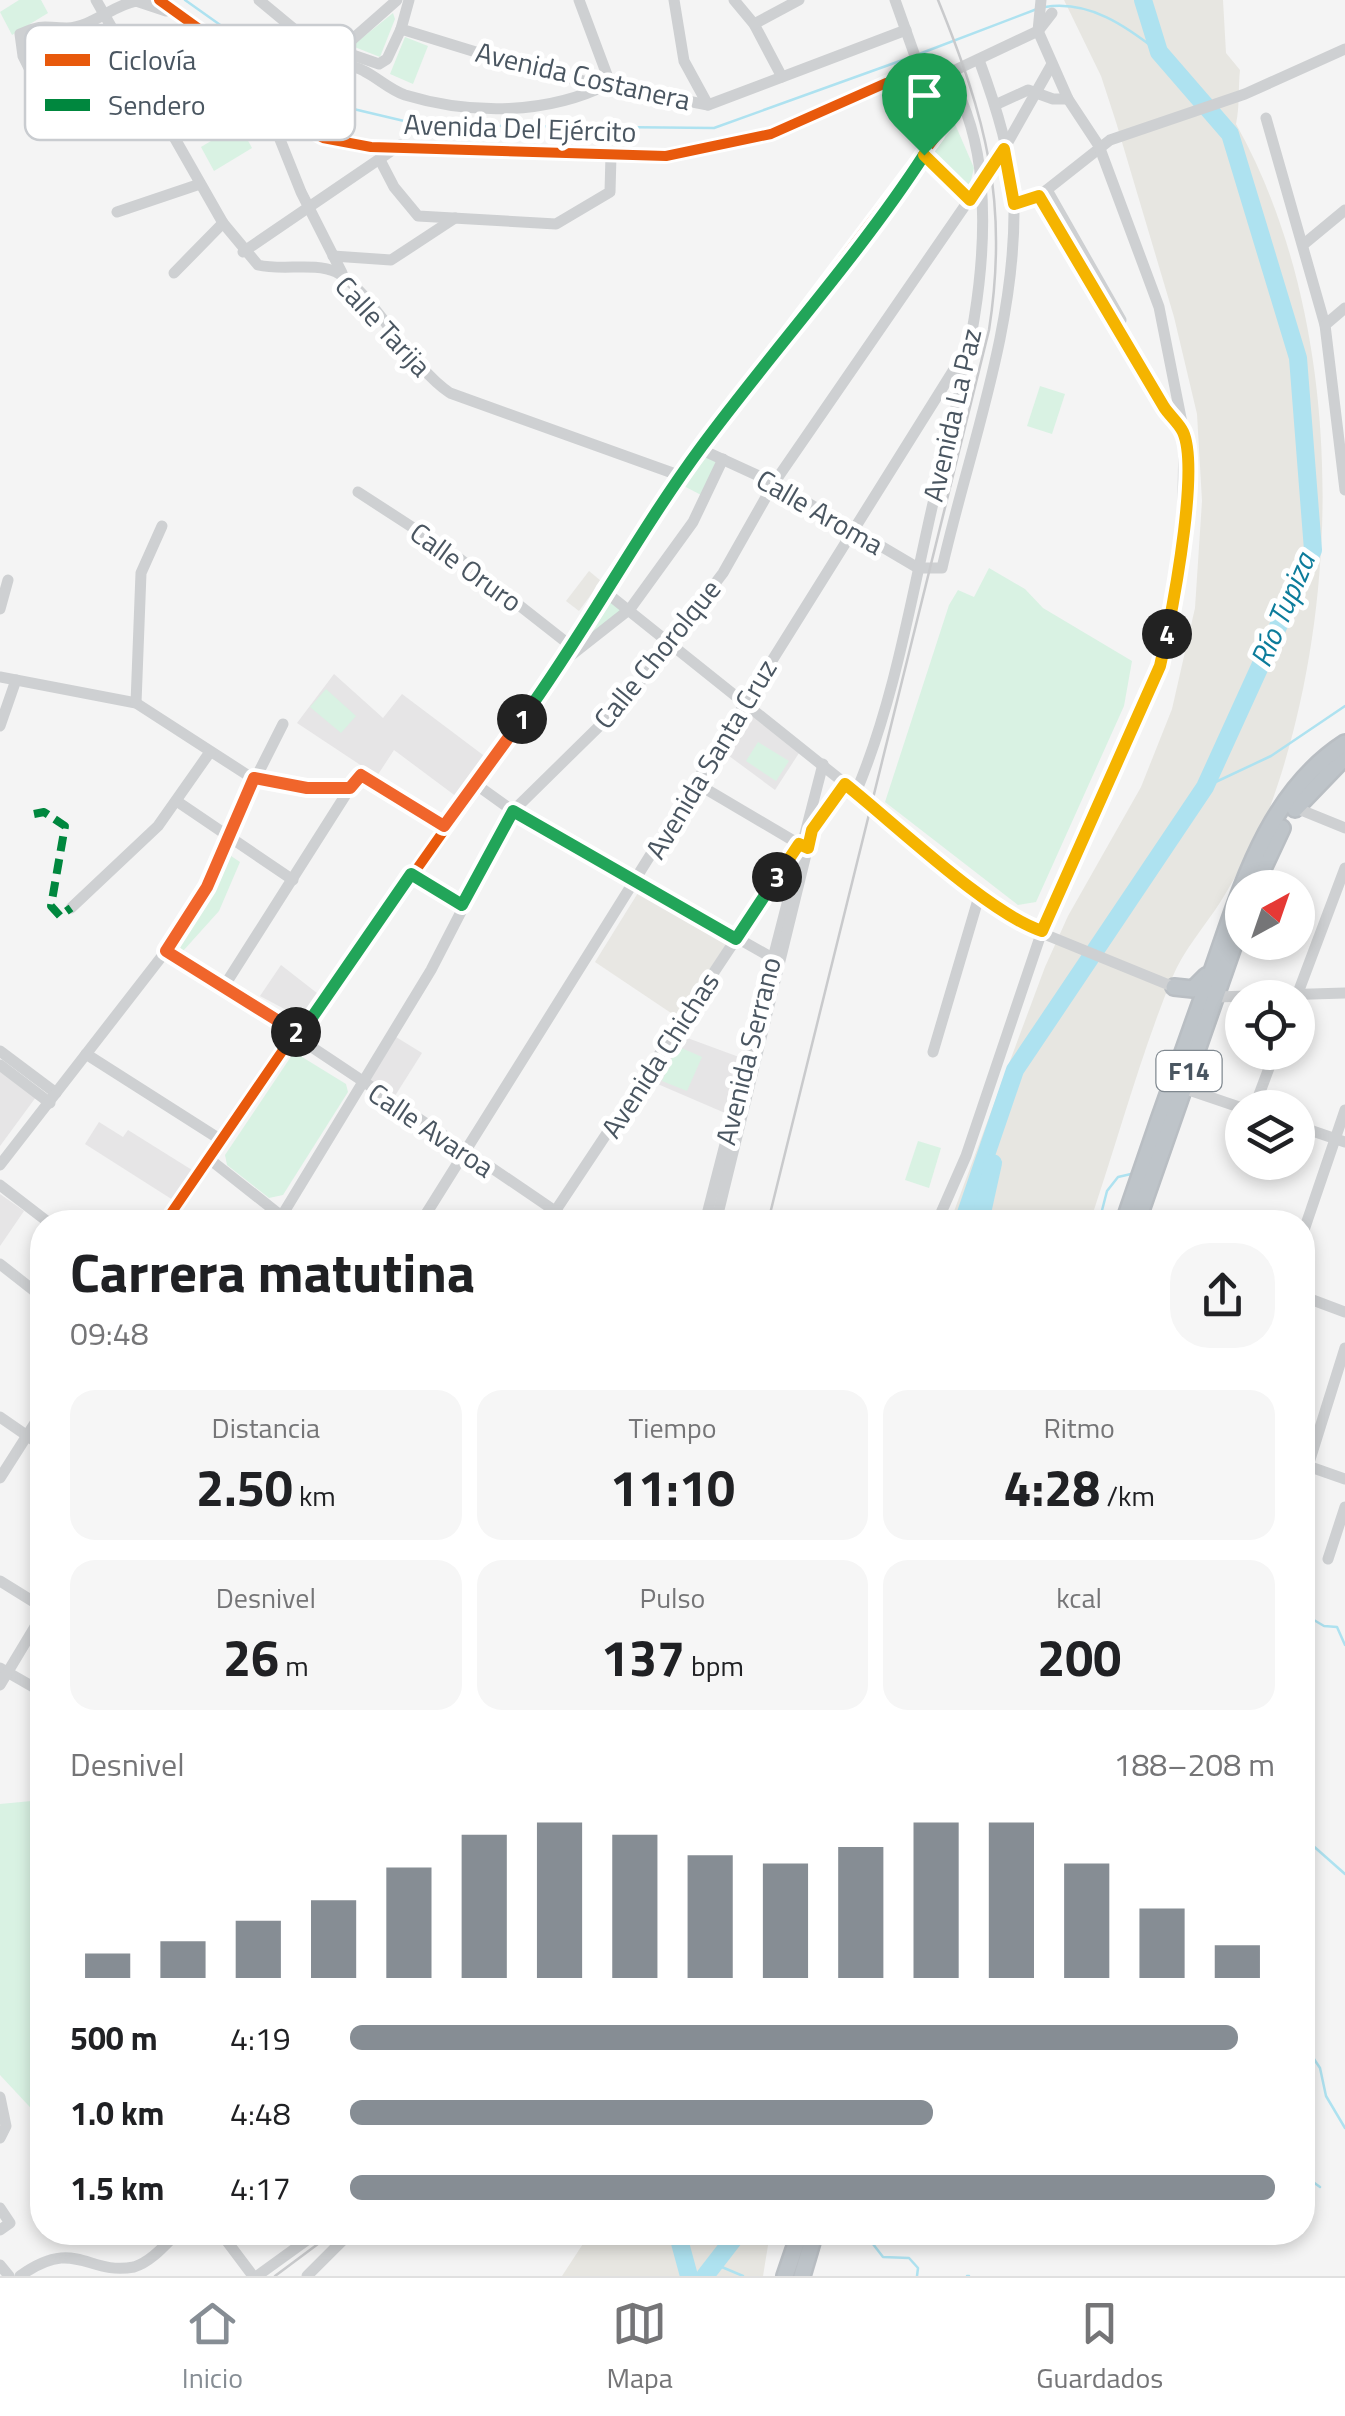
<!DOCTYPE html>
<html lang="es">
<meta charset="utf-8">
<style>
:root{--surface:#fff;--page:#f6f6f6;--text:#202124;--muted:#757577;--line:#e0e0e0;--accent:#868d94}
body{margin:0;font-family:"Titillium Web",sans-serif;background:var(--page);color:var(--text);height:100vh;display:flex;flex-direction:column;font-size:38px;white-space:nowrap}
*{box-sizing:border-box;margin:0}
p{font-size:32px;color:var(--muted)}
.icon{flex:none;width:55px;height:55px;fill:none;stroke:currentColor;stroke-width:2;stroke-linecap:round;stroke-linejoin:round}
.map{position:relative;flex:1;overflow:hidden}
.drawer{position:absolute;left:30px;top:1210px;width:1285px;height:1035px;display:flex;flex-direction:column;background:var(--surface);border-radius:40px;box-shadow:0 5px 15px #0003}
.drawer>*{flex:none}
.needle{width:65px;rotate:40deg}
.buttons{position:absolute;left:1225px;top:870px;display:grid;gap:20px}
.buttons a{display:grid;place-items:center;width:90px;height:90px;border-radius:50%;background:var(--surface);box-shadow:0 5px 15px #0003;font-size:50px}
.pin{position:absolute;display:grid;place-items:center;width:85px;height:85px;color:#fff;margin:-102px -42px;border-radius:50% 50% 50% 0;rotate:-45deg;box-shadow:0 0 10px #0007}
.pin .icon{rotate:45deg}
.km{position:absolute;width:50px;height:50px;margin:-25px;border-radius:50%;background:#222;color:#fff;font-size:28px;line-height:50px;text-align:center}
.round{display:grid;place-items:center;flex:none;width:105px;height:105px;border-radius:40px;background:var(--page)}
.headline{display:flex;align-items:center;justify-content:space-between;height:170px;padding:0 40px}
h1{font-size:55px;font-weight:700;line-height:75px}
.metrics{display:grid;grid-template-columns:repeat(3,1fr);gap:15px;height:170px;padding:10px 40px}
.metrics div{display:grid;align-content:center;border-radius:25px;background:var(--page);text-align:center}
.metrics b{font-size:50px;font-weight:700}
.metrics small{font-size:28px;font-weight:400}
.metrics p{font-size:28px}
.chart{height:280px;padding:20px 40px}
.chart p{display:flex;justify-content:space-between}
.chart svg{width:100%;height:180px;margin-top:10px;stroke:var(--accent);stroke-width:6}
ul{padding:0 40px;list-style:none;font-size:32px}
li{display:grid;grid-template-columns:160px 120px 1fr;align-items:center;height:75px}
li i{height:25px;border-radius:12px;background:var(--accent)}
.dock{display:flex;justify-content:space-around;align-items:center;height:140px;border-top:2px solid var(--line);background:var(--surface);font-size:28px;color:var(--muted)}
.dock a{display:grid;justify-items:center;gap:5px}
.dock .on{color:var(--accent)}
.map>svg:first-child{display:block}
</style>
<div class="map">
<svg width="1345" height="2276" viewBox="0 0 1345 2276">
<rect width="100%" height="100%" fill="#f4f4f4"/>
<g fill="#e8e7e3">
<path d="M589 571 601 581 579 611 566 601Z"/>
<path d="M641 888 730 939 677 1017 595 962Z"/>
</g>
<g fill="#e6e5e6">
<path d="M334 674 383 718 402 694 487 758 457 797 394 750 377 776 297 723Z"/>
<path d="M753 709 801 750 775 790 725 753Z"/>
<path d="M281 965 322 997 307 1021 260 996Z"/>
<path d="M682 1036 739 1057 725 1113 653 1082Z"/>
<path d="M396 1037 422 1053 393 1099 370 1080Z"/>
<path d="M0 1071 36 1097 0 1146Z"/>
<path d="M99 1122 123 1137 128 1130 192 1170 173 1200 85 1144Z"/>
<path d="M0 1194 24 1211 0 1246Z"/>
</g>
<g fill="#d9f2e3">
<path d="M19 0H41L48 13 12 35 0 12Z"/>
<path d="M393 13 395 19 380 57 352 46Z"/>
<path d="M405 37 428 46 413 84 390 74Z"/>
<path d="M239 124 252 148 214 171 201 147Z"/>
<path d="M955 124 974 168 968 192 933 154Z"/>
<path d="M1040 386 1065 394 1052 434 1027 426Z"/>
<path d="M700 452 719 460 703 496 680 484Z"/>
<path d="M989 568 1025 589 1043 608 1132 661 1124 706 1036 902 1018 905 885 802 949 605 958 590 974 597Z"/>
<path d="M604 594 625 609 570 652Z"/>
<path d="M326 689 356 716 341 733 310 707Z"/>
<path d="M758 742 789 761 776 781 746 761Z"/>
<path d="M225 852 240 862 219 911 183 951 176 942 215 890Z"/>
<path d="M677 1046 702 1057 687 1091 662 1081Z"/>
<path d="M294 1052 346 1084 348 1092 283 1195 269 1198 227 1165 225 1155Z"/>
<path d="M918 1141 941 1148 929 1188 905 1180Z"/>
<path d="M42 1800V2120L0 2075V1804Z"/>
</g>
<g fill="#e7e6e1">
<path d="M1064 0H1223L1226 53 1240 70C1238 88 1240 105 1236 124 1345 318 1345 601 1270 807 1256 838 1239 872 1221 901 1205 926 1183 951 1172 978 1140 1057 1117 1142 1090 1222H950L1045 967 1068 916 1141 787 1172 709 1195 608 1202 501 1197 414 1174 317 1116 122 1101 76Z"/>
<path d="M590 2233V2232L770 2233 763 2276H562Z"/>
</g>
<g fill="none" stroke-linecap="round" stroke-linejoin="round">
<g stroke="#aee2f0" stroke-width="2.5">
<path d="M185 0 240 39 301 71 345 107 421 125 714 128 911 57"/>
<path d="M1045 7C1089 0 1126 26 1159 52"/>
<path d="M919 54 1037 9"/>
<path d="M1205 787 1271 756 1345 706"/>
<path d="M1099 1222 1107 1191 1118 1177 1131 1174"/>
<path d="M1302 1613 1324 1626 1337 1627 1345 1645"/>
<path d="M1302 1836 1345 1874"/>
<path d="M1302 2041 1320 2068 1326 2096 1345 2128"/>
<path d="M1302 2174 1320 2187"/>
<path d="M845 2232 866 2235 883 2257 909 2258 918 2268 917 2276"/>
<path d="M717 2265 743 2276"/>
<path d="M967 2276H969"/>
</g>
<g stroke="#aee2f0" stroke-width="18">
<path d="M963 1222 1015 1070 1205 787 1313 550 1298 358 1230 134 1159 52 1143 0"/>
<path d="M980 1222 993 1163"/>
<path d="M677 2232 689 2276"/>
<path d="M705 2276 739 2232"/>
</g>
<defs>
<g id="highway">
<path d="M1295 809 1345 757"/>
<path d="M1254 888 1282 828"/>
<path d="M1174 987 1193 989 1206 976"/>
<path d="M1124 1222C1150 1145 1177 1068 1205 991 1237 905 1261 797 1345 743"/>
<path d="M1137 1222 1242 921"/>
<path d="M785 2276 800 2232"/>
<path d="M802 2276 815 2232"/>
</g>
</defs>
<use href="#highway" stroke="#b9bec3" stroke-width="20"/>
<g stroke="#ced0d2" stroke-width="11">
<path d="M96 0 223 223 258 265C283 271 313 262 336 272 368 287 410 367 450 393L681 476"/>
<path d="M159 0 209 36 235 77 267 107 323 138 371 147 666 156 771 134 886 83 921 73 936 120 937 135 700 449 603 590 565 659 306 1026 294 1034 165 1222"/>
<path d="M259 0 306 39 379 64 387 59 401 29"/>
<path d="M409 0 401 29 547 74 708 105 906 30"/>
<path d="M674 0 684 61 708 105"/>
<path d="M734 0 754 24 782 77"/>
<path d="M754 24 799 0"/>
<path d="M338 52 397 0"/>
<path d="M327 60C339 64 353 65 364 71 378 78 390 90 405 95 471 115 548 115 610 83L579 0"/>
<path d="M949 73 1038 31 1052 13"/>
<path d="M144 83 66 123 56 122 23 56 20 34C46 23 43 28 67 28 92 27 113 5 136 1L166 11"/>
<path d="M995 105 1028 90 1053 99H1068"/>
<path d="M267 107 301 192 342 273"/>
<path d="M163 118 235 77"/>
<path d="M1266 118 1325 325 1345 490"/>
<path d="M924 155 970 200"/>
<path d="M380 160 394 187 418 216 556 224 610 192 611 155"/>
<path d="M1047 190 1121 320"/>
<path d="M1039 196 1163 407 1182 431"/>
<path d="M1014 204 1039 196 1110 140 1245 94 1345 49"/>
<path d="M117 212 200 184"/>
<path d="M1304 244 1345 210"/>
<path d="M243 252 400 145"/>
<path d="M333 256 391 260 455 218"/>
<path d="M174 273 223 223"/>
<path d="M1325 325 1345 308"/>
<path d="M700 449 774 483 918 568H942C969 450 1015 330 1014 208 1013 159 996 106 979 60"/>
<path d="M358 492 455 555 571 646"/>
<path d="M603 590 1022 925 1174 987"/>
<path d="M0 609 8 580"/>
<path d="M569 657 630 609 693 522 723 459"/>
<path d="M0 677 136 703 252 778 307 788H350L361 775 444 825"/>
<path d="M136 703 141 573 162 526"/>
<path d="M0 726 16 680"/>
<path d="M694 782 799 844"/>
<path d="M474 783 513 811 776 960"/>
<path d="M856 792C893 705 910 605 931 512 955 405 991 294 981 182 978 143 967 107 949 73H921L895 0"/>
<path d="M178 802 293 880"/>
<path d="M1296 808 1345 828"/>
<path d="M411 874 462 905"/>
<path d="M71 908 158 826 210 752"/>
<path d="M166 951C302 1040 437 1130 571 1222"/>
<path d="M223 988 350 788"/>
<path d="M1216 997 1345 993"/>
<path d="M1296 998 1345 868"/>
<path d="M0 1051 56 1093"/>
<path d="M933 1052 980 893"/>
<path d="M86 1054 221 1140"/>
<path d="M0 1065 50 1103"/>
<path d="M1183 1088 1242 1108"/>
<path d="M1254 1108 1275 1052"/>
<path d="M1298 1126 1345 1142"/>
<path d="M208 1158 289 1222"/>
<path d="M0 1165 166 951 207 887 224 841 283 724"/>
<path d="M0 1185 48 1222"/>
<path d="M278 1222 431 970 513 811 628 698 723 573 774 483 1004 149 1052 64"/>
<path d="M421 1222 968 347"/>
<path d="M548 1222 799 844 808 847"/>
<path d="M705 1222 823 764"/>
<path d="M716 1222 812 830 845 783"/>
<path d="M937 1222 966 1156 1042 931 1160 666 1182 564 1184 433 1159 307 1099 146 1068 99 1038 31 1041 0"/>
<path d="M1302 1236 1345 1110"/>
<path d="M0 1264 42 1297"/>
<path d="M1302 1296 1345 1312"/>
<path d="M0 1417 42 1446"/>
<path d="M1302 1464 1345 1479"/>
<path d="M0 1478 42 1412"/>
<path d="M1302 1485 1345 1348"/>
<path d="M1328 1559 1345 1507"/>
<path d="M0 1581 42 1607"/>
<path d="M0 1668 42 1692"/>
<path d="M0 1685 42 1615"/>
<path d="M0 2138 6 2126 0 2097"/>
<path d="M0 2208 10 2223 0 2230"/>
<path d="M220 2232 253 2276"/>
<path d="M0 2265 9 2276"/>
<path d="M20 2276C76 2236 87 2276 134 2267 151 2262 165 2245 178 2232"/>
<path d="M257 2276 318 2232"/>
<path d="M307 2276 351 2232"/>
</g>
<use href="#highway" stroke="#bec4c9" stroke-width="15"/>
<g stroke="#c9cacc" stroke-width="2.5">
<path d="M768 1222 989 330C1009 202 986 118 938 0"/>
<path d="M275 2276 334 2232"/>
</g>
<g stroke="#00873e" stroke-width="8" stroke-dasharray="15 8" stroke-linecap="butt">
<path d="M924 155 970 200"/>
<path d="M34 814 44 812 65 826 51 906 60 916 71 908"/>
</g>
<defs>
<path id="cycleway" d="M159 0 209 36 235 77 267 107 323 138 371 147 666 156 771 134 886 83 921 73 936 120 937 135 700 449 603 590 565 659 306 1026 294 1034 165 1222"/>
</defs>
<use href="#cycleway" stroke="#fff" stroke-width="16"/>
<use href="#cycleway" stroke="#e8590c" stroke-width="10"/>
</g>
<g fill="none" stroke-linecap="round" stroke-linejoin="round">
<defs>
<path id="split-1" d="M522 719C586 631 637 534 702 446 773 350 860 254 924 155"/>
<path id="split-2" d="M296 1032 166 951 207 887 254 778 307 788H350L361 775 444 826 522 719"/>
<path id="split-3" d="M296 1032 311 1019 411 874 462 905 513 811 736 939 777 877"/>
<path id="split-4" d="M777 877 799 844 808 848 812 830 845 784C893 822 989 914 1042 931L1160 666 1167 634"/>
<path id="split-5" d="M924 155 970 200 1004 149 1014 204 1039 196 1164 407C1169 415 1179 423 1183 432 1199 467 1175 594 1167 634"/>
</defs>
<use href="#split-1" stroke="#fff" stroke-width="20"/>
<use href="#split-2" stroke="#fff" stroke-width="20"/>
<use href="#split-3" stroke="#fff" stroke-width="20"/>
<use href="#split-4" stroke="#fff" stroke-width="20"/>
<use href="#split-5" stroke="#fff" stroke-width="20"/>
<use href="#split-1" stroke="#22a559" stroke-width="12"/>
<use href="#split-2" stroke="#f0652b" stroke-width="12"/>
<use href="#split-3" stroke="#22a559" stroke-width="12"/>
<use href="#split-4" stroke="#f5b400" stroke-width="12"/>
<use href="#split-5" stroke="#f5b400" stroke-width="12"/>
</g>
<g text-anchor="middle" stroke-width="10" stroke-linejoin="round" paint-order="stroke">
<rect fill="#fff" stroke="#808990" stroke-width="2.5" x="1156.5" y="1051" width="65" height="40" rx="8"/>
<g font-size="25" font-weight="bold" fill="#4a5661">
<text x="1189" y="1080">F14</text>
</g>
<g font-size="28" fill="#4a5661" stroke="#fff">
<text transform="translate(583 76) rotate(13)" y="10">Avenida Costanera</text>
<text transform="translate(520 128) rotate(2)" y="10">Avenida Del Ejército</text>
<text transform="translate(383 326) rotate(47)" y="10">Calle Tarija</text>
<text transform="translate(952 415) rotate(-77)" y="10">Avenida La Paz</text>
<text transform="translate(820 512) rotate(30)" y="10">Calle Aroma</text>
<text transform="translate(466 567) rotate(36)" y="10">Calle Oruro</text>
<text transform="translate(657 654) rotate(-51)" y="10">Calle Chorolque</text>
<text transform="translate(711 759) rotate(-59)" y="10">Avenida Santa Cruz</text>
<text transform="translate(748 1051) rotate(-76)" y="10">Avenida Serrano</text>
<text transform="translate(660 1055) rotate(-57)" y="10">Avenida Chichas</text>
<text transform="translate(431 1130) rotate(34)" y="10">Calle Avaroa</text>
</g>
<g font-size="30" font-style="italic" fill="#0c7c9b" stroke="#fff">
<text transform="translate(1283 610) rotate(-67)" y="10">Río Tupiza</text>
</g>
</g>
<rect x="25" y="25" width="330" height="115" rx="15" fill="#fff" stroke="#c9ccd0" stroke-width="2.5"/>
<rect x="45" y="54" width="45" height="12" fill="#e8590c"/>
<rect x="45" y="99" width="45" height="12" fill="#00873e"/>
<g font-size="28" fill="#4a5661">
<text x="108" y="70">Ciclovía</text>
<text x="108" y="115">Sendero</text>
</g>
</svg>
<div class="buttons">
<a><svg class="needle" viewBox="-14 -14 28 28"><path d="M0-13l5 13h-10z" fill="#e53935"/><path d="M0 13l5-13h-10z" fill="#757577"/></svg></a>
<a><svg class="icon" aria-label="locate" viewBox="0 0 24 24"><circle cx="12" cy="12" r="6"/><path d="M12 2v4M12 18v4M2 12h4M18 12h4"/></svg></a>
<a><svg class="icon" aria-label="layers" viewBox="0 0 24 24"><path d="M12 4l9 5-9 5-9-5zM3 14l9 5 9-5"/></svg></a>
</div>
<div class="pin" style="left:924px;top:155px;background:#1e9e55"><svg class="icon" aria-label="arrive" viewBox="0 0 24 24"><path d="M6 21V4h12l-3 4 3 4H6"/></svg></div>
<b class="km" style="left:522px;top:719px">1</b>
<b class="km" style="left:296px;top:1032px">2</b>
<b class="km" style="left:777px;top:877px">3</b>
<b class="km" style="left:1167px;top:634px">4</b>
<section class="drawer">
<div class="headline"><div><h1>Carrera matutina</h1><p>09:48</p></div><a class="round"><svg class="icon" aria-label="share" viewBox="0 0 24 24"><path d="M12 15V3M7 8l5-5 5 5M5 13v7h14v-7"/></svg></a></div>
<div class="metrics">
<div><p>Distancia</p><b>2.50<small> km</small></b></div>
<div><p>Tiempo</p><b>11:10</b></div>
<div><p>Ritmo</p><b>4:28<small> /km</small></b></div>
</div>
<div class="metrics">
<div><p>Desnivel</p><b>26<small> m</small></b></div>
<div><p>Pulso</p><b>137<small> bpm</small></b></div>
<div><p>kcal</p><b>200</b></div>
</div>
<div class="chart"><p><span>Desnivel</span>188–208 m</p>
<svg viewBox="0 0 160 44" preserveAspectRatio="none"><path d="M5 44V38M15 44V35M25 44V30M35 44V25M45 44V17M55 44V9M65 44V6M75 44V9M85 44V14M95 44V16M105 44V12M115 44V6M125 44V6M135 44V16M145 44V27M155 44V36"/></svg>
</div>
<ul>
<li><b>500 m</b>4:19<i style="width:96%"></i></li>
<li><b>1.0 km</b>4:48<i style="width:63%"></i></li>
<li><b>1.5 km</b>4:17<i style="width:100%"></i></li>
</ul>
</section>
</div>
<nav class="dock">
<a class="on"><svg class="icon" aria-label="home" viewBox="0 0 24 24"><path d="M3 11l9-7 9 7M6 9v11h12V9"/></svg>Inicio</a>
<a><svg class="icon" aria-label="map" viewBox="0 0 24 24"><path d="M3 6l6-2 6 2 6-2v14l-6 2-6-2-6 2zM9 4v14M15 6v14"/></svg>Mapa</a>
<a><svg class="icon" aria-label="saved" viewBox="0 0 24 24"><path d="M7 4h10v16l-5-4-5 4z"/></svg>Guardados</a>
</nav>
